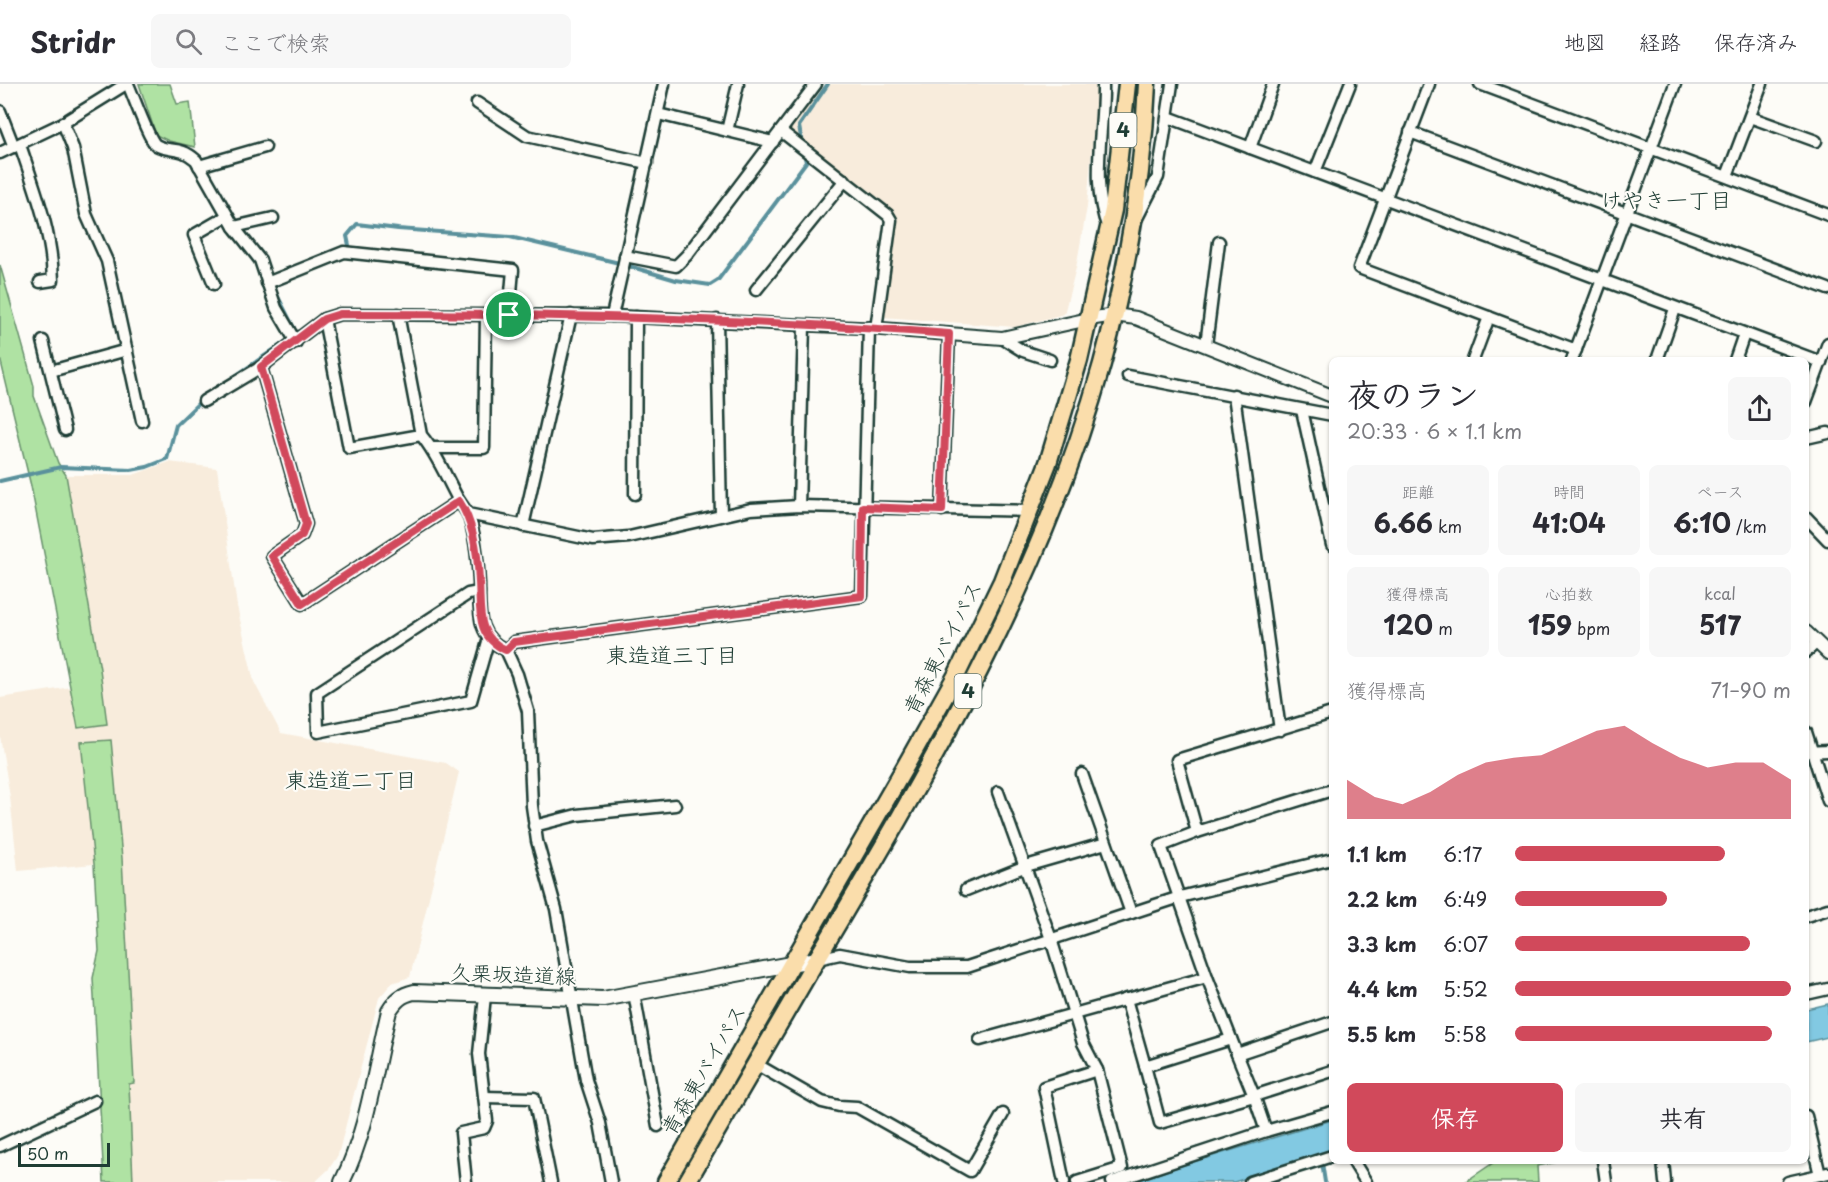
<!DOCTYPE html>
<html lang="ja">
<meta charset="utf-8">
<style>
:root{--surface:#fff;--page:#f7f7f7;--text:#2b2b33;--muted:#7c7c81;--line:#e1e1e2;--accent:#d1495b}
body{margin:0;font-family:"Playpen Sans","Klee One",sans-serif;background:var(--page);color:var(--text);height:100vh;display:flex;flex-direction:column;font-size:22px;white-space:nowrap}
*{box-sizing:border-box;margin:0}
p{font-size:20px;color:var(--muted)}
.icon{flex:none;width:33px;height:33px;fill:none;stroke:currentColor;stroke-width:2;stroke-linecap:round;stroke-linejoin:round}
.map{position:relative;flex:1;overflow:hidden}
.side{position:absolute;left:1329px;top:273px;width:480px;height:807px;display:flex;flex-direction:column;background:var(--surface);border-radius:9px;box-shadow:0 2px 4px #0004}
.side>*{flex:none}
.scale{position:absolute;left:18px;bottom:15px;width:92px;box-sizing:border-box;padding-left:6px;border:3px solid #1f3d34;border-top:0;font-size:16px;line-height:21px;white-space:nowrap;color:#1f3d34;-webkit-text-stroke:4px #fdfcf7;paint-order:stroke}
.pin{position:absolute;display:grid;place-items:center;width:51px;height:51px;color:#fff;margin:-26px;border:3px solid #fff;border-radius:50%;box-shadow:0 2px 6px #0007}
.round{display:grid;place-items:center;flex:none;width:63px;height:63px;border-radius:9px;background:var(--page)}
.headline{display:flex;align-items:center;justify-content:space-between;height:102px;padding:0 18px}
h1{font-size:33px;font-weight:700;line-height:45px}
.metrics{display:grid;grid-template-columns:repeat(3,1fr);gap:9px;height:102px;padding:6px 18px}
.metrics div{display:grid;align-content:center;border-radius:9px;background:var(--page);text-align:center}
.metrics b{font-size:26px;font-weight:700}
.metrics small{font-size:16px;font-weight:400}
.metrics p{font-size:16px}
.chart{height:168px;padding:12px 18px}
.chart p{display:flex;justify-content:space-between}
.chart svg{width:100%;height:108px;margin-top:6px;fill:var(--accent);opacity:.7}
.button{display:flex;gap:12px;margin-top:auto;padding:12px 18px}
.button a{flex:1;height:69px;border-radius:9px;background:var(--accent);color:#fff;font-size:24px;font-weight:700;line-height:69px;text-align:center}
.button a+a{background:var(--page);color:var(--text)}
ul{padding:0 18px;list-style:none;font-size:20px}
li{display:grid;grid-template-columns:96px 72px 1fr;align-items:center;height:45px}
li i{height:15px;border-radius:8px;background:var(--accent)}
header{display:flex;align-items:center;gap:36px;box-sizing:border-box;height:84px;padding:0 30px;background:var(--surface);border-bottom:2px solid var(--line)}
header strong{font-size:28px}
nav{display:flex;gap:33px;margin-inline-start:auto;font-size:21px}
.search{width:420px;height:54px;background:var(--page);display:flex;align-items:center;gap:15px;box-sizing:border-box;padding:0 21px;border-radius:9px;color:var(--muted);font-size:22px}
.map>svg:first-child{display:block}
</style>
<header>
<strong>Stridr</strong>
<div class="search"><svg class="icon" aria-label="search" viewBox="0 0 24 24"><circle cx="10" cy="10" r="6"/><path d="M15 15l6 6"/></svg>ここで検索</div>
<nav><a>地図</a><a>経路</a><a>保存済み</a></nav>
</header>
<div class="map">
<svg width="1828" height="1098" viewBox="0 0 1828 1098">
<rect width="100%" height="100%" fill="#fdfcf7"/>
<filter id="ink" filterUnits="userSpaceOnUse"><feTurbulence type="fractalNoise" baseFrequency=".0167" numOctaves="2"/><feDisplacementMap in="SourceGraphic" scale="12" xChannelSelector="R" yChannelSelector="G"/><feConvolveMatrix kernelMatrix="1 2 1 2 8 2 1 2 1" color-interpolation-filters="sRGB"/></filter>
<g filter="url(#ink)">
<g fill="#f8ecdc">
<path d="M825 0H1097L1087 123 1076 184 1064 230 1015 243 883 233 897 131 790 46Z"/>
<path d="M169 378 217 384 237 522 254 598 281 649 446 679 459 688 410 893 392 899 379 914 338 1071 329 1085 315 1098H133L129 999 134 998 122 774 111 656 81 659 94 780 18 787 10 713 0 652V614L71 603 78 644 107 640 100 585 66 391H133Z"/>
</g>
<g fill="#afe2a3" stroke="#67906c" stroke-width="1.5">
<path d="M139 0H170L177 20 190 18 195 63 169 57 156 51Z"/>
<path d="M0 181 34 302V312L58 379 66 391 100 585 107 640 78 644 31 402 0 274Z"/>
<path d="M111 656 122 774 134 999 129 1000 133 1098H104L93 894 99 867 94 780 81 658Z"/>
<path d="M1496 1077H1558V1078L1537 1082 1538 1098H1465Z"/>
</g>
<g fill="#82c9e2" stroke="#5a919c" stroke-width="1.5">
<path d="M1828 920V953L1806 958V925Z"/>
<path d="M1332 1036V1067L1234 1098H1134L1180 1082Z"/>
</g>
<g fill="none" stroke-linecap="round" stroke-linejoin="round">
<g stroke="#5a919c" stroke-width="4">
<path d="M802 59 799 42 828 0"/>
<path d="M350 166 347 152 357 140 398 145 510 153 615 178 676 196 710 201 718 196 806 78 804 69"/>
<path d="M274 205 294 244"/>
<path d="M228 297 291 254"/>
<path d="M0 397 61 383 131 386 147 383 167 375 176 341 202 316"/>
<path d="M1322 1079 1325 1098"/>
</g>
<defs>
<g id="minor">
<path d="M128 0C133 11 149 56 156 61 170 69 179 61 196 76L234 143 260 176 276 224 296 258"/>
<path d="M1103 0C1104 47 1090 99 1108 144"/>
<path d="M1429 0 1359 184 1576 266"/>
<path d="M1480 0 1828 131"/>
<path d="M477 19 527 52 647 79"/>
<path d="M0 27 14 63"/>
<path d="M658 30 773 58"/>
<path d="M1168 33 1821 278"/>
<path d="M1750 33 1816 57"/>
<path d="M63 39 73 64 86 130 107 177 142 337"/>
<path d="M727 47 738 0"/>
<path d="M781 47 888 131 891 136 876 245"/>
<path d="M1410 48 1828 205"/>
<path d="M20 61C35 105 52 149 53 196L40 198"/>
<path d="M1250 64 1273 0"/>
<path d="M0 69 63 39 126 0"/>
<path d="M199 82 265 63"/>
<path d="M1315 88 1350 0"/>
<path d="M1727 92 1762 0"/>
<path d="M1137 134 1158 93 1172 0"/>
<path d="M234 143 273 134"/>
<path d="M625 172 676 182 687 171 816 0"/>
<path d="M267 199 344 168 513 186 509 231"/>
<path d="M214 200 194 151 227 132"/>
<path d="M756 206 845 96"/>
<path d="M398 230 421 351C437 370 446 393 458 415 461 420 465 425 468 430 475 449 478 479 479 499 480 526 475 552 506 566L517 590 528 627 532 722 537 757 556 825 586 996 600 1039 611 1098"/>
<path d="M612 232 664 0"/>
<path d="M324 235 349 364 421 351"/>
<path d="M717 236 721 432"/>
<path d="M1002 254 1023 267 1050 276"/>
<path d="M43 257 65 346"/>
<path d="M1206 261 1219 158"/>
<path d="M1473 276 1489 233"/>
<path d="M1572 276 1675 0"/>
<path d="M1657 276 1675 225"/>
<path d="M1735 276 1744 250"/>
<path d="M261 283 306 440 302 451 272 472 302 520 459 417"/>
<path d="M51 287 127 266"/>
<path d="M1128 292 1332 331"/>
<path d="M1234 311 1280 646"/>
<path d="M204 317 261 283 324 235 340 230 612 232 869 244 862 512 514 558 506 566"/>
<path d="M1806 318 1828 259"/>
<path d="M1302 326 1332 461"/>
<path d="M1806 354 1828 349"/>
<path d="M432 364H484L486 231"/>
<path d="M635 410 636 233"/>
<path d="M799 422 804 242"/>
<path d="M942 426 949 251"/>
<path d="M468 430 593 456 629 453 751 425 799 422 1031 427"/>
<path d="M1806 433 1828 456"/>
<path d="M523 442 571 231"/>
<path d="M479 508 468 510 317 609 318 648 471 617 489 554"/>
<path d="M1806 568 1817 558"/>
<path d="M1332 629 1177 676 1197 748 1161 762 1207 893 1237 970 1332 938"/>
<path d="M1806 648 1828 717"/>
<path d="M1806 668 1828 667"/>
<path d="M1082 690 1131 829"/>
<path d="M998 708 1051 855 1083 959 1097 986 1122 1084 1077 1098"/>
<path d="M534 742 577 731 675 721"/>
<path d="M1197 748 1332 706"/>
<path d="M966 806 1026 782 1106 759"/>
<path d="M1806 832 1828 825"/>
<path d="M817 875 840 870 910 883H967L1180 813 1332 775"/>
<path d="M634 909 658 1042"/>
<path d="M1806 910 1828 905"/>
<path d="M1126 915 1145 982"/>
<path d="M1231 955 1145 982 1160 1039 1254 1012 1237 970"/>
<path d="M980 956 1207 893"/>
<path d="M756 980 822 1018 839 1022 857 1023 970 1087 1003 1030"/>
<path d="M484 1013 534 1014 551 1098"/>
<path d="M1806 1032 1820 1091"/>
<path d="M1266 1047 1254 1012 1332 987"/>
<path d="M0 1062 95 1017"/>
<path d="M1353 1077 1366 1098"/>
<path d="M1603 1077 1606 1098"/>
<path d="M1663 1077 1665 1098"/>
<path d="M466 1098 461 1049 484 1044 487 1037 479 970 485 912"/>
<path d="M1064 1098 1044 1003 1097 986"/>
<path d="M1112 1098 1266 1047 1332 1028"/>
<path d="M1250 1098 1332 1072"/>
<path d="M1788 1098 1828 1089"/>
</g>
<g id="tertiary">
<path d="M869 244 1002 254 1089 235 1114 231 1136 234 1332 312"/>
<path d="M1806 548 1828 569"/>
</g>
<path id="secondary" d="M342 1098C368 1046 375 984 389 927 396 916 401 911 414 908L603 915 817 875"/>
<g id="trunk">
<path d="M666 1098 905 683 957 590 1002 497 1048 379 1079 276 1113 126 1127 0"/>
<path d="M687 1098C730 1025 772 951 815 878 927 689 1043 494 1102 280 1127 189 1143 94 1147 0"/>
</g>
</defs>
<use href="#minor" stroke="#1f3d34" stroke-width="15"/>
<use href="#tertiary" stroke="#1f3d34" stroke-width="16"/>
<use href="#secondary" stroke="#1f3d34" stroke-width="18"/>
<use href="#trunk" stroke="#1f3d34" stroke-width="21"/>
<use href="#minor" stroke="#fdfcf7" stroke-width="10"/>
<use href="#tertiary" stroke="#fdfcf7" stroke-width="12"/>
<use href="#secondary" stroke="#fdfcf7" stroke-width="14"/>
<use href="#trunk" stroke="#faddab" stroke-width="16"/>
</g>
</g>
<g fill="none" stroke-linecap="round" stroke-linejoin="round" filter="url(#ink)">
<defs>
<path id="route" d="M340 230C543 230 746 234 949 250L942 426 863 423 862 512 514 558 506 566C475 552 481 526 479 498 478 471 474 439 459 417L302 520 272 472 302 451 306 440 261 283 324 235Z"/>
</defs>
<use href="#route" stroke="#fff" stroke-width="12"/>
<use href="#route" stroke="#d1495b" stroke-width="8"/>
</g>
<g text-anchor="middle" stroke-width="4.5" stroke-linejoin="round" paint-order="stroke">
<g fill="#fdfcf7" stroke="#62766e" stroke-width="1.5">
<rect x="1109.5" y="29" width="27" height="34" rx="4.5"/>
<rect x="954.5" y="590" width="27" height="34" rx="4.5"/>
</g>
<g font-size="20" font-weight="bold" fill="#1f3d34">
<text x="1123" y="53">4</text>
<text x="968" y="614">4</text>
</g>
<g font-size="21" fill="#1f3d34" stroke="#fdfcf7">
<text transform="translate(943 564) rotate(-63)" y="7">青森東バイパス</text>
<text transform="translate(513 891) rotate(2)" y="7">久栗坂造道線</text>
<text transform="translate(704 986) rotate(-60)" y="7">青森東バイパス</text>
</g>
<g font-size="22" fill="#1f3d34" stroke="#fdfcf7">
<text x="1666" y="124">けやき一丁目</text>
<text x="672" y="579">東造道三丁目</text>
<text x="351" y="704">東造道二丁目</text>
</g>
</g>
</svg>
<div class="scale">50 m</div>
<div class="pin" style="left:509px;top:231px;background:#1e9e55"><svg class="icon" aria-label="arrive" viewBox="0 0 24 24"><path d="M6 21V4h12l-3 4 3 4H6"/></svg></div>
<section class="side">
<div class="headline"><div><h1>夜のラン</h1><p>20:33 · 6 × 1.1 km</p></div><a class="round"><svg class="icon" aria-label="share" viewBox="0 0 24 24"><path d="M12 15V3M7 8l5-5 5 5M5 13v7h14v-7"/></svg></a></div>
<div class="metrics">
<div><p>距離</p><b>6.66<small> km</small></b></div>
<div><p>時間</p><b>41:04</b></div>
<div><p>ペース</p><b>6:10<small> /km</small></b></div>
</div>
<div class="metrics">
<div><p>獲得標高</p><b>120<small> m</small></b></div>
<div><p>心拍数</p><b>159<small> bpm</small></b></div>
<div><p>kcal</p><b>517</b></div>
</div>
<div class="chart"><p><span>獲得標高</span>71–90 m</p>
<svg viewBox="0 0 160 44" preserveAspectRatio="none"><path d="M0 44V28L10 35L20 38L30 33L40 26L50 21L60 19L70 18L80 13L90 8L100 6L110 13L120 19L130 23L140 21L150 21L160 28V44z"/></svg>
</div>
<ul>
<li><b>1.1 km</b>6:17<i style="width:76%"></i></li>
<li><b>2.2 km</b>6:49<i style="width:55%"></i></li>
<li><b>3.3 km</b>6:07<i style="width:85%"></i></li>
<li><b>4.4 km</b>5:52<i style="width:100%"></i></li>
<li><b>5.5 km</b>5:58<i style="width:93%"></i></li>
</ul>
<div class="button"><a>保存</a><a>共有</a></div>
</section>
</div>
